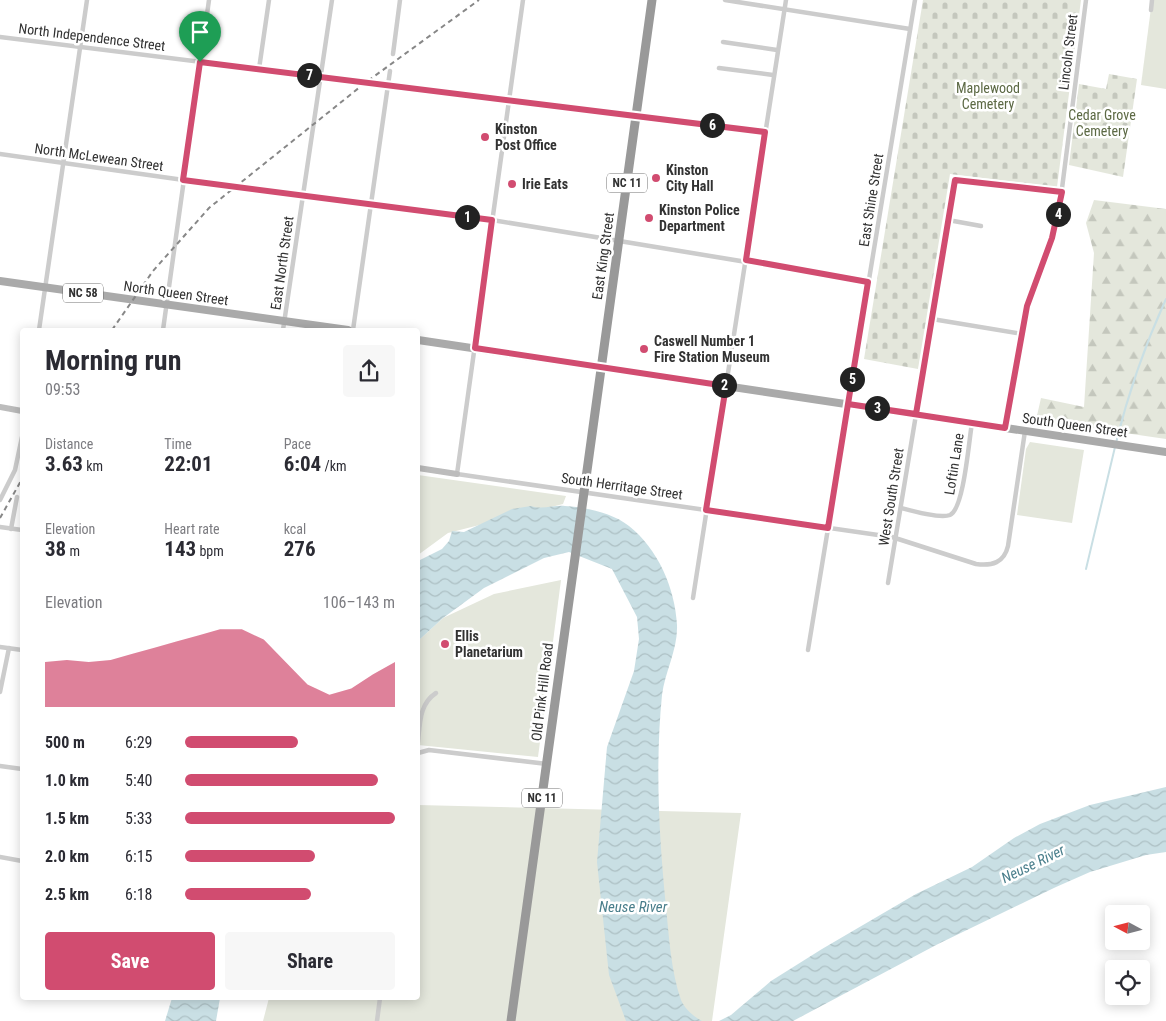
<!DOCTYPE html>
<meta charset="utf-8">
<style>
:root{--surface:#fff;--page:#f7f7f7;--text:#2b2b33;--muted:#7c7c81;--accent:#d14c70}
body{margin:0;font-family:"Roboto Condensed",sans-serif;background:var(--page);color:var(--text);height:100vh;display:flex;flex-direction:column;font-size:19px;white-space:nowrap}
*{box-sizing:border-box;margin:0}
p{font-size:16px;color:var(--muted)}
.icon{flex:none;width:28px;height:28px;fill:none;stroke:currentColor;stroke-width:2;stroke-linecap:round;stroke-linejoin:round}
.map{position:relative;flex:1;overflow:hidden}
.panel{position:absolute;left:20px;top:328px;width:400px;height:672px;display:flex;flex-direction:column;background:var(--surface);border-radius:5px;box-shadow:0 2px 12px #0003}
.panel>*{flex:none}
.needle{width:32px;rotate:277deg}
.controls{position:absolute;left:1105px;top:905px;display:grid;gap:10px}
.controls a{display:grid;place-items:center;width:45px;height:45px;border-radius:5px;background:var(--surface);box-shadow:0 2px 12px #0003;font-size:25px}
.pin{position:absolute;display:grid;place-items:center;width:42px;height:42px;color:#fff;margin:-51px -21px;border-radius:50% 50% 50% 0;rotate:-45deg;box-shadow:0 0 5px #0007}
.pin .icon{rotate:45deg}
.km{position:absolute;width:25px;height:25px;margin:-12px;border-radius:50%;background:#222;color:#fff;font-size:14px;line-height:25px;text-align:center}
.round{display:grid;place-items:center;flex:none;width:52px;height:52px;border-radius:5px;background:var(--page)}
.summary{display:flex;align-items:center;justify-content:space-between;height:85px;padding:0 25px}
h1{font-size:28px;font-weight:700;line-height:38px}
.stats{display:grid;grid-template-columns:repeat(3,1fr);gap:8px;height:85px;padding:5px 25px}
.stats div{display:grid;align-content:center}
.stats b{font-size:21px;font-weight:700}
.stats small{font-size:14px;font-weight:400}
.stats p{font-size:14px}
.chart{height:140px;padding:10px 25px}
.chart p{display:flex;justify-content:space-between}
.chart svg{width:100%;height:90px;margin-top:5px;fill:var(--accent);opacity:.7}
.button{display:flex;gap:10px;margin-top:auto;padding:10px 25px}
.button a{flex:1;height:58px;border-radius:5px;background:var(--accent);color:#fff;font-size:20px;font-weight:700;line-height:58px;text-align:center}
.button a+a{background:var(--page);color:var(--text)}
ul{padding:0 25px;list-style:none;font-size:16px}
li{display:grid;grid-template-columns:80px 60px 1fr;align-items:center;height:38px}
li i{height:12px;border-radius:6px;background:var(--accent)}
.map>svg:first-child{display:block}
</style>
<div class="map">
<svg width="1166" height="1021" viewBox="0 0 1166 1021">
<defs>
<pattern id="forest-firs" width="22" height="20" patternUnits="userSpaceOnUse" patternTransform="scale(1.25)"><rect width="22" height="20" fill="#e4e7dc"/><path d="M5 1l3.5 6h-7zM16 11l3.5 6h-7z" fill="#c4c7bd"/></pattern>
<pattern id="cemetery-stones" width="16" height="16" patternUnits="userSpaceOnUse" patternTransform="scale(1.25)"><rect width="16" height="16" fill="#e4e7dc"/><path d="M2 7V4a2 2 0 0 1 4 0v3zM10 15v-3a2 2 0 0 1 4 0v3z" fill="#c4c7bd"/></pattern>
<pattern id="water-waves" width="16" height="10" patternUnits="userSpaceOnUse" patternTransform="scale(1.25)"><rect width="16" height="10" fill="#c9dfe4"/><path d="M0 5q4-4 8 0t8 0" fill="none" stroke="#adc0c4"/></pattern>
</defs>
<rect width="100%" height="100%" fill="#fff"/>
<g fill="#e4e7dc">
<path d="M1152 0H1166V89L1141 85Z"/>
<path d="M1030 442 1084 450 1072 523 1017 515 1026 449Z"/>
<path d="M418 475 566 496 563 504 448 533 418 555Z"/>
<path d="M561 580 538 757 418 745V641L443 618 494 594Z"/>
<path d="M418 805 741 813 712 1021H263L269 998H418Z"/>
</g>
<path fill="url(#forest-firs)" d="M1094 200 1166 209V439L1036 420 1041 398 1084 407 1094 253 1086 223Z"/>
<g fill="url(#cemetery-stones)">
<path d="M923 0H1081L1057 187 950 174 918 369 864 359Z"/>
<path d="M1109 74 1137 79 1123 177 1069 165 1079 84 1106 89Z"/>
</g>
<g fill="url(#water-waves)">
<path d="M531 506C542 510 554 505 565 506 585 507 613 513 629 526 658 549 675 588 677 625 678 649 665 671 662 695 655 766 659 836 666 907 669 937 671 971 681 1000 685 1009 693 1016 702 1021H626L609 975 597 862 607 747 634 671 639 639 637 617 612 569 569 552 544 558 484 588 443 618 418 641V561L442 549 449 541 452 531 464 532 512 509Z"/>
<path d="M1166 787V852L1146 855 1090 872 1056 887 938 944 793 1021H719L731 1015 771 981 822 949 916 894 972 867 1014 838 1040 824 1090 805Z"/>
<path d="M172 998H220L216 1021H165Z"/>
</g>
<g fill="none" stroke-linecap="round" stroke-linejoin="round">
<g stroke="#c9dfe4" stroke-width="2">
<path d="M1116 443C1128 394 1145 345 1166 299"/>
<path d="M1086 569 1115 447"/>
</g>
<g stroke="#ccc" stroke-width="4.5">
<path d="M523 0 457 474 892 537 976 564C992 566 1004 563 1008 546L1025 431"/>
<path d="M725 0 910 29"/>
<path d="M1151 10 1152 0"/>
<path d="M0 37 765 132"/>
<path d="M723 42 777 50"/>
<path d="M393 54 400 0"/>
<path d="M719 68 773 75"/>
<path d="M259 69 269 0"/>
<path d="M0 154 233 187 492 220 868 282"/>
<path d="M948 220 981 226"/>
<path d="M932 319 1022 334"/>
<path d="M39 330 87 0"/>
<path d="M163 330 209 0"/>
<path d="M283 330 332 0"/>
<path d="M353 330 390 71"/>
<path d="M1005 428 1027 305 1052 238 1059 212 1086 0"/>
<path d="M0 500 15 470 22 437"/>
<path d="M901 508C912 511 940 519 950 515 964 509 969 439 972 423"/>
<path d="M0 527 22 530"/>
<path d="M11 529 17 497"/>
<path d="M888 583 955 180 1062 192"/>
<path d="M693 598 786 0"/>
<path d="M0 647 22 650"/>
<path d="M808 650 915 0"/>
<path d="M0 692 9 648"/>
<path d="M418 742C420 724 419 704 436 693"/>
<path d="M418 753 429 750 547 764"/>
<path d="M0 766 22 769"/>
<path d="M0 857 22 861"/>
<path d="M377 1021 380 998"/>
</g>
<g stroke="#bcbcbc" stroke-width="6">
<path d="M0 407 22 411"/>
<path d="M418 468 457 474"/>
</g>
<g stroke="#aaa" stroke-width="8">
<path d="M0 281 348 330"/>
<path d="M418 340 1166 452"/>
</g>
<path stroke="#999" stroke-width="9" d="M511 1021 652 0"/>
<g stroke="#878787" stroke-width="2" stroke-dasharray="5 4" stroke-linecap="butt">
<path d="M112 330 153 271 209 208 365 83 479 0"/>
<path d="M0 518 22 479"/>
</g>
</g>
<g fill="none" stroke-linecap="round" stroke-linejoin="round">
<defs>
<path id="route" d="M200 62 183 180 492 220 475 348 726 386 706 510 828 528 848 404 916 414 955 180 1062 192 1052 238 1027 306 1005 428 848 404 868 282 746 260 765 132 200 62"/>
</defs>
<use href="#route" stroke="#fff" stroke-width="10"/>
<use href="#route" stroke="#d14c70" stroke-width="6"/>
</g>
<g fill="#d14c70" stroke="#fff" stroke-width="2">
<circle cx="485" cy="137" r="5"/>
<circle cx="656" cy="178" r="5"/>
<circle cx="512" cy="184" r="5"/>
<circle cx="649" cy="218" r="5"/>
<circle cx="644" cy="349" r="5"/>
<circle cx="445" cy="644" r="5"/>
</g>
<g text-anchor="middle" stroke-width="5" stroke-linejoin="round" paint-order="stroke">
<g fill="#fff" stroke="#707070" stroke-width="1">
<rect x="607" y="173.5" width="40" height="19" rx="4"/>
<rect x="63" y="283.5" width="40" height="19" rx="4"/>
<rect x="522" y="788.5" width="40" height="19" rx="4"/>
</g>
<g font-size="12" font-weight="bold" fill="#323232">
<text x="627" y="187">NC 11</text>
<text x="83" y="297">NC 58</text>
<text x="542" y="802">NC 11</text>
</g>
<g font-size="14" fill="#323232" stroke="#fff">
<text transform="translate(92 37) rotate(7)" y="5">North Independence Street</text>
<text transform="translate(1068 52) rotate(-83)" y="5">Lincoln Street</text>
<text transform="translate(99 157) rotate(8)" y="5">North McLewean Street</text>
<text transform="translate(871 200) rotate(-81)" y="5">East Shine Street</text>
<text transform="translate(603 256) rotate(-82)" y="5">East King Street</text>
<text transform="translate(282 263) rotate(-82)" y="5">East North Street</text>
<text transform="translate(176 293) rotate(8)" y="5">North Queen Street</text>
<text transform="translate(1075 425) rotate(8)" y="5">South Queen Street</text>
<text transform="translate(954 464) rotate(-81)" y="5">Loftin Lane</text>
<text transform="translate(622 486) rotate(8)" y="5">South Herritage Street</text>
<text transform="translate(891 497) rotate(-81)" y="5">West South Street</text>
<text transform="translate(542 692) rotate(-83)" y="5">Old Pink Hill Road</text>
</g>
<g font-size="14" fill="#5c6944" stroke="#fff">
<text x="988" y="93">Maplewood<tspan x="988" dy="16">Cemetery</tspan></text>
<text x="1102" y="120">Cedar Grove<tspan x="1102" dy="16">Cemetery</tspan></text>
</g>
<g font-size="14" font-weight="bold" fill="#323232" stroke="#fff" text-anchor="start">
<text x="495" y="134">Kinston<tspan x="495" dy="16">Post Office</tspan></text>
<text x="666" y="175">Kinston<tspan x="666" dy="16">City Hall</tspan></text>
<text x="522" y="189">Irie Eats</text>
<text x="659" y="215">Kinston Police<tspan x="659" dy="16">Department</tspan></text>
<text x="654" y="346">Caswell Number 1<tspan x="654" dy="16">Fire Station Museum</tspan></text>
<text x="455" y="641">Ellis<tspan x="455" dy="16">Planetarium</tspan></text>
</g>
<g font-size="15" font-style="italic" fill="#497e8b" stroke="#fff">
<text transform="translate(1033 864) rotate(-26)" y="5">Neuse River</text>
<text x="633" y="912">Neuse River</text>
</g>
</g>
</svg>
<div class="controls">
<a><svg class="needle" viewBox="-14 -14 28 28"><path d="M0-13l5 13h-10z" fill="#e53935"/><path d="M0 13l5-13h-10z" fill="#7c7c81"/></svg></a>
<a><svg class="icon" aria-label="locate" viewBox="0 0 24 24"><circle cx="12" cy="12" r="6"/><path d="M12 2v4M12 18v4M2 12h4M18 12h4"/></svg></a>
</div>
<div class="pin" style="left:200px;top:62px;background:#1e9e55"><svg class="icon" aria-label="arrive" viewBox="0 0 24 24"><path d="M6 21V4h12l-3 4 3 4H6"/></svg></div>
<b class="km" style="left:467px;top:217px">1</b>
<b class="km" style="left:724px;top:385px">2</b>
<b class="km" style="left:877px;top:408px">3</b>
<b class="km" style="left:1058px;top:214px">4</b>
<b class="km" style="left:852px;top:379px">5</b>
<b class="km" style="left:712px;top:125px">6</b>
<b class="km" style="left:309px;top:75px">7</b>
<section class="panel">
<div class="summary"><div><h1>Morning run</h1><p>09:53</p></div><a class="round"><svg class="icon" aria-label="share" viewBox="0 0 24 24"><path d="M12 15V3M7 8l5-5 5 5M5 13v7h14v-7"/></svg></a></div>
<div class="stats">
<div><p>Distance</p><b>3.63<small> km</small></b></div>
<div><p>Time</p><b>22:01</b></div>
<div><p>Pace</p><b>6:04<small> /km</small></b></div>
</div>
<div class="stats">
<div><p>Elevation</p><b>38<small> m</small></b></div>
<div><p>Heart rate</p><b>143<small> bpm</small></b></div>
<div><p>kcal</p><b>276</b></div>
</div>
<div class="chart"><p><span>Elevation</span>106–143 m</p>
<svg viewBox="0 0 160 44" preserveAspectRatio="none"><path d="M0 44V22L10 21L20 22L30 21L40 18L50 15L60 12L70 9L80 6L90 6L100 11L110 22L120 33L130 38L140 35L150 28L160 22V44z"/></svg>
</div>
<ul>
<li><b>500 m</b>6:29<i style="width:54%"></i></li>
<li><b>1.0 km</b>5:40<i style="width:92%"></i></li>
<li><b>1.5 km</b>5:33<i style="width:100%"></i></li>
<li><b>2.0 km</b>6:15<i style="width:62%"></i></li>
<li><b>2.5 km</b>6:18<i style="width:60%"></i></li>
</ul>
<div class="button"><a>Save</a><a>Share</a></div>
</section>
</div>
